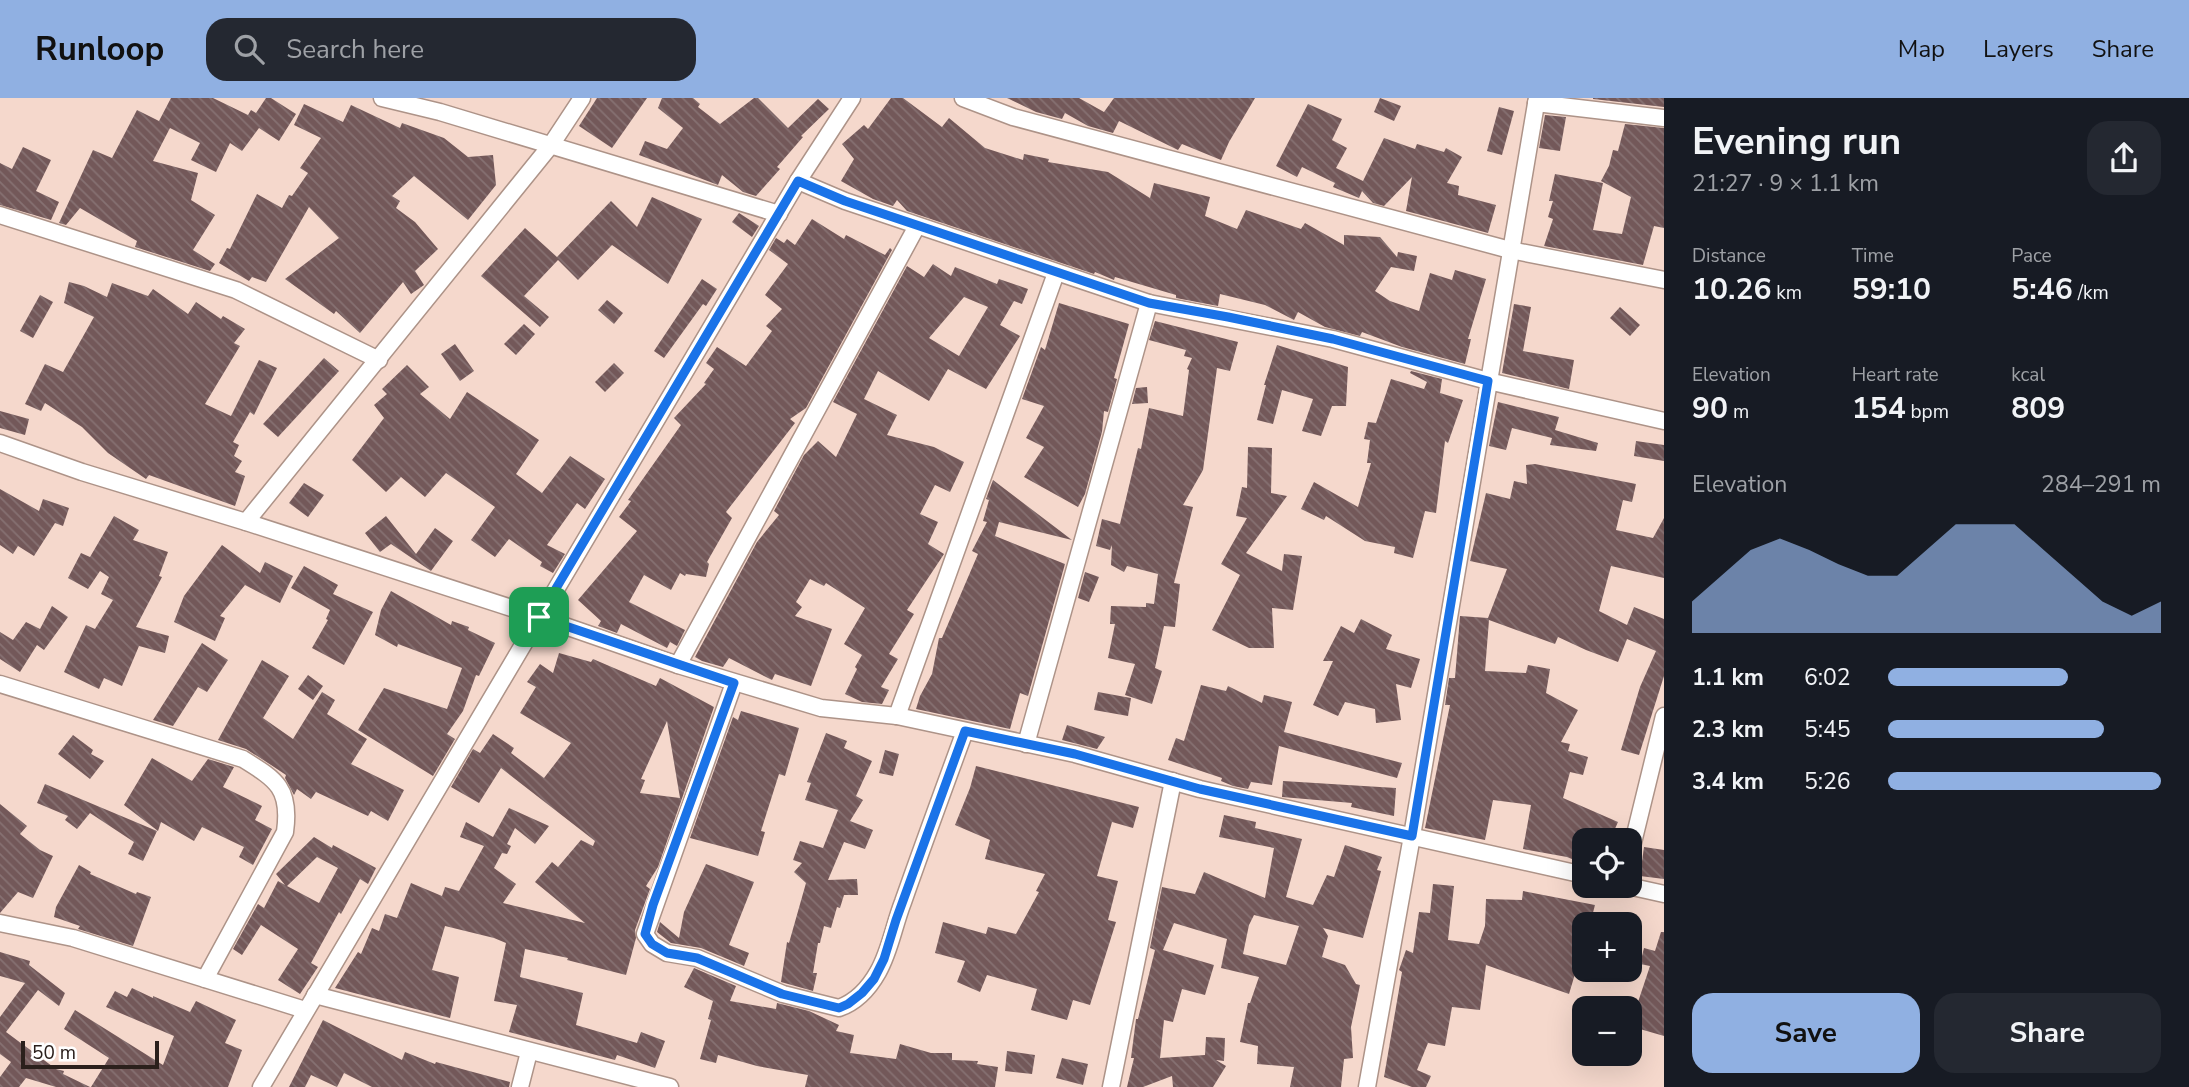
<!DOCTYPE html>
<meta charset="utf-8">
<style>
:root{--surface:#171b24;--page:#242831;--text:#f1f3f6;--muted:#9ea1a6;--accent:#90b0e2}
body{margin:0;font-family:"Nunito Sans",sans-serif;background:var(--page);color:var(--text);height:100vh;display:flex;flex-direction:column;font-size:26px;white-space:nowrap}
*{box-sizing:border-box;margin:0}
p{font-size:23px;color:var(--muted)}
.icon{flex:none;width:38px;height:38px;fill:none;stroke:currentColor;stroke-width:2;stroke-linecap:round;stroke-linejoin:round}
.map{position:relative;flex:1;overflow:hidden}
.details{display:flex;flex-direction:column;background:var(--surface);width:525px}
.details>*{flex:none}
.fabs{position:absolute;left:1572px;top:730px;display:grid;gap:14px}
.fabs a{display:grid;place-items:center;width:70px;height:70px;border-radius:14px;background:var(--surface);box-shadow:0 7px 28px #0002;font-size:35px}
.scale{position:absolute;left:21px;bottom:18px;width:138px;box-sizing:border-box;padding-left:7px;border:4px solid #2b201c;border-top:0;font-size:19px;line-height:24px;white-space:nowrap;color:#2b201c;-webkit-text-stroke:5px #fff;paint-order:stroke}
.pin{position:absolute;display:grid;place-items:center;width:60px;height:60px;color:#fff;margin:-30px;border-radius:14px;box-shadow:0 4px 10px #0006}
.round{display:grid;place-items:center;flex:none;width:74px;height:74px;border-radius:21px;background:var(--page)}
.head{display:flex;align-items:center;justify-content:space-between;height:119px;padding:0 28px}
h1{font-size:38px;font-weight:700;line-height:52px}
.stats{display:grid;grid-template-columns:repeat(3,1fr);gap:10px;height:119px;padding:7px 28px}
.stats div{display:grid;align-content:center}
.stats b{font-size:30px;font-weight:700}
.stats small{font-size:19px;font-weight:400}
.stats p{font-size:19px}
.chart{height:196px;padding:14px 28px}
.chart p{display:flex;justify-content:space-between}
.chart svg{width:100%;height:126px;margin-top:7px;fill:var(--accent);opacity:.7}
.cta{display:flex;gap:14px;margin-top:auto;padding:14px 28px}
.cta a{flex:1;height:80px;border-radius:21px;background:var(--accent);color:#111;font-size:28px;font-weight:700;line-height:80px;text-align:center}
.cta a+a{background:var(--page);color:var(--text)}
ul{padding:0 28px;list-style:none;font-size:23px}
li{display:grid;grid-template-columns:112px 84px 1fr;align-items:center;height:52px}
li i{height:18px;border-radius:9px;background:var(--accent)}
header{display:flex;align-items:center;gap:42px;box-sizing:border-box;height:98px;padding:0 35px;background:var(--accent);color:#111}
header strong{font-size:33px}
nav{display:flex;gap:38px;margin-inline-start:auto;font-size:24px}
.search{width:490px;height:63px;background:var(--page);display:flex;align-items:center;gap:18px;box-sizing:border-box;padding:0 24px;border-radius:21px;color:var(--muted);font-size:26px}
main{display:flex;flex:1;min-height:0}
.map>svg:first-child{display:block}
</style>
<header>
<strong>Runloop</strong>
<div class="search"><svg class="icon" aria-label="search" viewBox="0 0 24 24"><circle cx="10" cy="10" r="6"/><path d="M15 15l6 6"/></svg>Search here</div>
<nav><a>Map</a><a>Layers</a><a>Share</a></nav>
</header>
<main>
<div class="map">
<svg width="1664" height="989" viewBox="0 0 1664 989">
<defs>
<pattern id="building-back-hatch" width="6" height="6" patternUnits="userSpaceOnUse" patternTransform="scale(1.75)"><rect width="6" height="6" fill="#735859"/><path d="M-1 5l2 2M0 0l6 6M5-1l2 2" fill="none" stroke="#867172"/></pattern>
</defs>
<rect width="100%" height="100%" fill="#f5d8cc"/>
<g fill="url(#building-back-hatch)" fill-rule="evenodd">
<path d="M171 0H213L248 17 251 12 256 15 266 0H271L296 16 279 43 259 30 242 53 230 45 216 74 191 62 200 45 170 30 153 63 198 75 191 102 215 117 193 152 215 166 210 173 135 149 137 143 80 110 66 127 59 125 93 52 112 60 137 12 159 23Z"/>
<path d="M597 0H647L612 50 579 28Z"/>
<path d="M662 0H693L700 6 698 9 720 26 754 0H758L788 30 818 1 829 11 801 38 803 39 777 69 780 71 756 98 743 94 722 77 718 87 639 57 645 43 667 51 683 30 658 10Z"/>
<path d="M891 0H903L942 29 949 20 985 50 1023 62 1024 56 1049 61 1048 64 1108 74 1150 100 1154 85 1210 99 1205 118 1237 131 1246 112 1301 131 1305 125 1344 147V137L1380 139 1397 159 1398 154 1417 158 1414 173 1391 169 1375 193 1390 203 1419 213 1430 175 1452 182 1455 172 1486 181 1468 241H1471L1465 266 1402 249 1362 234 1360 238 1325 229 1298 214 1294 222 1265 207 1220 196 1218 208 1176 200V197L1115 179 1114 182 1095 174 1094 176 907 113 897 102 893 108 873 101 841 83 854 61 842 46 864 27 868 31Z"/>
<path d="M1007 0H1079L1104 14 1114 0H1255L1229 44 1221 62 1182 46 1178 52 1119 23 1113 35 1088 28 1065 15 1062 21 1036 14Z"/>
<path d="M1380 0 1401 8 1394 23 1374 14Z"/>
<path d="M1593 0H1664V9L1593 1Z"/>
<path d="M304 6 343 24 351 7 400 30 402 25 444 40 468 59 493 57 496 87 468 122 414 78 392 98 400 103 396 110 415 124 438 151 415 173 424 187 411 196 403 184 360 235 336 213 334 216 285 181 339 140 309 109 266 184 252 179 249 183 219 165 227 150 230 151 257 96 282 110 289 97 292 98 308 75 300 70 321 40 294 27Z"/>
<path d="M1308 6 1342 21 1332 42 1347 50 1336 70 1363 83 1384 40 1415 51 1417 46 1444 54 1446 50 1462 59 1447 85 1459 88 1458 97 1496 107 1488 135 1406 113 1412 79 1384 108 1373 105 1362 93 1359 100 1333 89 1335 85 1302 69 1297 79 1276 68Z"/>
<path d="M1499 9 1514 13 1502 57 1487 53Z"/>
<path d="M1545 17 1566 19 1560 53 1539 50Z"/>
<path d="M1625 26 1664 30V130L1654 128 1643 167 1544 148 1553 121 1548 119 1553 103H1549L1555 76 1603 85 1593 132 1622 136 1631 99 1601 83 1609 68 1613 52 1618 53Z"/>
<path d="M23 49 51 62 36 93 59 104 51 122 0 107V65L12 71Z"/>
<path d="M652 99 702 121 668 186 612 147 578 182 558 162 524 198 549 219 540 229 481 178 525 130 557 159 611 103 637 129Z"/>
<path d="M739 115 759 128 752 139 732 124Z"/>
<path d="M812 121 844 141 846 137 885 157 890 150 892 152 806 310 790 321 795 325 726 414 732 420 707 464 709 466 706 479 686 476 685 478 680 475 671 492 644 477 629 504 685 532 677 548 670 544 667 550 621 526 617 535 598 528 601 523 578 502 637 433 619 419 631 403 628 402 681 327 674 320 706 286 704 285 714 271 706 265 717 249 746 268 772 233 766 228 782 211 765 197 788 166 769 152 776 140 784 145 787 141 795 147Z"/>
<path d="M933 166 951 178 955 169 997 186 999 181 1028 191 1022 206 1014 203 1000 227 1020 238 986 291 948 271 929 303 878 273 864 301 897 317 887 337 934 349 964 364 950 394 935 387 920 416 938 424 928 446 944 456 907 512 914 516 889 556 898 561 881 589 889 592 882 606 862 604 845 596 857 571 855 569 862 557 844 546 865 510 826 485 824 488 810 481 796 504 802 509 795 518 832 531 811 588 775 576 772 582 729 560 723 569 702 563 695 559 757 444 779 417 774 413 804 357 818 343 836 359 857 316 833 304 907 168 924 179ZM964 199 988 209 959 258 929 240Z"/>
<path d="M702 181 717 191 706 208 703 206 664 260 654 253Z"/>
<path d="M69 184 84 188 107 199 112 185 148 198 153 191 188 216 196 204 221 221 223 218 245 231 234 245 240 248 205 306 231 318 259 262 277 270 254 317 250 314 233 344 239 347 234 358 242 363 235 374 245 378 235 408 149 377 146 381 108 355 82 329 45 305 41 313 25 306 45 266 63 274 94 219 64 205Z"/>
<path d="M40 197 53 204 33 240 20 233Z"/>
<path d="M607 202 623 215 614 226 598 212Z"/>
<path d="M1059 205 1129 226 1114 280 1117 281 1108 314 1104 313 1102 334 1085 396 1078 409 1024 379 1044 349 1026 340 1044 308 1022 301 1041 249 1045 252Z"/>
<path d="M1514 206 1531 209 1523 253 1574 262 1569 291 1502 275Z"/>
<path d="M1620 209 1640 227 1630 238 1610 220Z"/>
<path d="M1155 223 1238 244 1230 273 1217 270 1203 372 1183 407 1193 409 1174 485 1180 486 1175 529 1164 528 1155 570 1162 573 1152 606 1125 597 1135 566 1108 560 1115 526H1110L1111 508 1146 509V505L1154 506 1158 476 1127 468 1124 474 1111 467 1112 447 1110 452 1096 448 1102 421 1120 426 1138 350 1141 351 1149 310 1183 318 1189 272 1187 271 1192 260 1184 258 1186 252 1149 242Z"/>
<path d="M524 226 535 236 516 257 504 246Z"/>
<path d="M455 246 474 273 460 283 441 256Z"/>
<path d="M1277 247 1348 269 1346 308H1332L1321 338 1302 333 1313 301 1282 292 1273 326 1257 322 1266 287H1264Z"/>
<path d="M324 260 339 273 278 339 263 326Z"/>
<path d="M614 265 624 275 605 294 595 284Z"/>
<path d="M407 267 429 289 420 296 450 321 467 294 539 342 516 376 542 395 570 358 605 381 585 411 577 405 547 447 565 456 553 475 540 468 542 464 509 441 495 459 471 442 495 409 446 375 425 399 401 379 386 394 352 362 384 320 374 307 387 296 382 291Z"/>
<path d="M1411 273 1442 281 1440 295 1463 302 1448 345 1445 343 1436 415 1425 413 1413 460 1394 455 1395 449 1365 443 1326 418 1324 422 1301 411 1314 384 1358 409 1371 365H1367L1370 342 1364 341 1368 324 1376 325 1391 281 1424 291 1427 284 1410 275Z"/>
<path d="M1147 289 1148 305 1132 306 1136 290Z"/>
<path d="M1498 304 1559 319 1555 332 1598 345 1596 353 1550 347 1552 340 1512 330 1506 352 1489 348Z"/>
<path d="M0 313 29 321 25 337 0 330Z"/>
<path d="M1636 343 1664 347V363L1634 358Z"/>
<path d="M1248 349 1272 350 1271 395 1287 398 1246 455 1282 473 1284 456 1302 458 1293 512 1272 510 1274 550H1249L1212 532 1240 477 1221 466 1247 420 1236 418 1242 389 1247 390Z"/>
<path d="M1535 366 1636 386 1632 404 1623 402 1616 432 1653 440 1664 420V480L1611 468 1599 513 1627 527 1634 509 1664 521V578L1639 657 1621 652 1640 589 1656 553 1627 541 1618 564 1586 552 1558 539 1555 546 1489 522 1485 573 1526 575 1528 567 1550 571 1546 595 1578 612 1561 644 1570 646 1568 653 1588 659 1583 677 1570 674 1563 700 1618 724 1610 742H1584V766L1567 759 1523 751 1531 707 1493 702 1485 742 1425 730 1450 607H1445L1449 580H1455L1460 518 1488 520 1507 471 1470 463 1486 395 1510 401 1514 383 1527 386 1526 367Z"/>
<path d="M993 382 1072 442 999 424 995 438 1065 466 1028 598 1020 595 1010 631 916 611 920 598 932 576 939 540H942L978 456 972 453 987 424 983 423 989 402 986 401Z"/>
<path d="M304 385 324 397 308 419 289 405Z"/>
<path d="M0 391 39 413 43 401 69 410 63 428 55 425 34 458 18 448 13 456 0 447Z"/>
<path d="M114 418 139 432 133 442 168 454 159 478 162 479 136 529 169 538 165 555 139 548 122 588 104 580 99 591 64 574 86 527 95 531 113 502 101 496 109 479 100 473 88 491 68 480 81 455 90 459Z"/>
<path d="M386 418 416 456 435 430 453 443 431 473 391 446 380 454 365 435Z"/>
<path d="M222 447 260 475 265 464 293 478 280 505 245 487 220 518 225 520 215 543 174 524 184 498Z"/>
<path d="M304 468 338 487 333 496 373 514 344 567 312 550 328 522 326 521 330 512 291 490Z"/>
<path d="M1085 474 1099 479 1089 504 1078 500Z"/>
<path d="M391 493 451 527 452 523 469 529 468 532 495 545 479 578 476 577 463 613 447 636 455 641 433 678 358 632 384 590 447 611 462 570 398 546 397 549 375 537 381 512Z"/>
<path d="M52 508 68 519 44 552 37 547 20 574 0 561V534L13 542 26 524 40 531Z"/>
<path d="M1361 521 1392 537 1386 551 1420 561 1411 590 1396 586 1401 622 1376 625 1375 611 1345 604 1338 618 1313 607 1333 563H1323L1341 528 1354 535Z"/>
<path d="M202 545 228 562 207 594 198 589 173 628 153 622Z"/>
<path d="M559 555 591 564 593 561 656 588 660 580 714 609 658 769 646 788 650 791 635 832 636 840 626 877 567 862 568 860 525 851 520 879 583 895 576 927 637 945 641 934 665 943 655 970 617 957 615 962 509 934 517 907 494 903 506 845 494 840 445 828 432 872 459 879 450 920 335 890 358 854 361 856 372 830 379 833 385 816 397 820 411 785 442 798 445 789 459 793 484 748 460 739 466 724 493 739 509 710 549 728 535 746 515 730 507 746 511 748 507 756 502 755 494 770 516 786 503 805 585 825 535 784 552 764 558 769 581 742 593 748 595 743 501 670 479 705 451 689 473 651 480 655 493 636 514 650 511 655 544 680 571 645 520 615 536 589 527 584 540 566 553 575ZM667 623 680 700 640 695 645 682 641 681Z"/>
<path d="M262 562 289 578 263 620 293 641 322 594 335 602 327 616 367 641 351 666 404 692 388 723 371 713 368 718 316 694 311 701 297 691 294 697 285 680 286 677 271 667 246 651 218 642Z"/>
<path d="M308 577 323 588 313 602 298 591Z"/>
<path d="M1201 587 1226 593 1228 588 1262 605 1264 597 1292 604 1284 634 1402 665 1397 680 1279 648 1272 687 1251 684 1248 691 1233 688 1221 683 1222 680 1168 662 1176 640 1184 643Z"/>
<path d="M1098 594 1131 600 1128 618 1094 612Z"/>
<path d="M741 613 799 630 785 678 779 676 761 733 765 734 758 758 690 740 733 619 738 622Z"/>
<path d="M1067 627 1105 639 1097 651 1062 642Z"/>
<path d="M826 635 847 643 844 650 872 663 856 698 863 702 850 723 873 732 865 751 844 744 828 782 857 781 858 797H844L840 810 837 809 831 830 824 828 820 845H818L813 875H817L813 893 781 884 787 844 789 845 806 785 794 774 802 765 793 762 800 743 823 750 838 712 805 702 811 685 807 684Z"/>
<path d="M73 637 93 652 91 656 104 663 90 681 58 656Z"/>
<path d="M885 652 899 656 893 678 879 675Z"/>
<path d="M152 660 192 683 208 661 234 669 223 689 262 708 255 722 272 731 253 767 239 759 244 749 202 729 194 743 161 724 158 733 124 707Z"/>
<path d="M976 668 1139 709 1133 730 1112 724 1097 778 1118 783 1108 822 1116 824 1090 907 1073 902 1067 922 1031 912 1037 891 987 877 980 894 957 884 965 863 935 855 943 824 986 836 988 829 1016 836 1039 794 1036 793 1045 776 985 761 990 742 955 727 970 690Z"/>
<path d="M1283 683 1396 690 1394 718 1351 709 1352 705 1282 699Z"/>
<path d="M45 686 157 733 143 763 128 756 134 744 90 715 77 731 65 722 68 718 37 705Z"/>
<path d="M0 706 27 728 20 736 40 752 53 758 33 800 18 794 0 815Z"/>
<path d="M1224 717 1256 724 1255 730 1302 741 1286 799 1313 807 1327 777 1334 779 1345 747 1382 759 1377 772 1381 773 1363 840 1323 830 1328 838 1322 859 1345 867 1356 886 1360 887 1351 929 1353 960 1344 961 1341 989H1290L1294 969 1257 966 1258 948 1240 944 1248 905H1250L1259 879 1221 870 1227 841 1174 825 1163 852 1214 867 1205 897 1182 891 1173 924 1164 922 1160 960 1205 957 1206 939 1225 940 1224 963 1216 962 1226 968 1213 989H1173L1172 978 1143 989H1127L1134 960H1131L1136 921H1138L1155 852 1150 850 1162 789 1195 796 1204 774 1265 800 1274 750 1219 739ZM1254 817 1299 828 1286 867 1243 856 1249 827Z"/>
<path d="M314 739 332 750 333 747 376 770 368 786 360 781 341 816 339 814 311 865 318 869 300 896 278 882 298 851 261 827 242 857 233 851 258 806 264 810 278 783 285 787 276 776ZM317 759 338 770 319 805 287 788Z"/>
<path d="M1644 749 1664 752V781L1640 778Z"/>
<path d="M706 766 754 784 729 847 749 855 744 868 701 850 671 845 657 834 660 824 679 840 684 814Z"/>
<path d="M79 767 91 774 90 776 136 796 137 794 151 799 133 848 78 831 80 828 54 819 56 809Z"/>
<path d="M1433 786 1454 788 1448 842 1479 846 1485 828 1486 801 1522 802 1523 793 1595 807 1590 826H1584V846L1569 896 1486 867 1480 912 1452 909 1445 948 1428 945 1417 972 1431 978 1426 989H1412L1384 979 1402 874 1399 872 1406 852 1413 855 1419 814 1430 815Z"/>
<path d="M1661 834H1664V938L1633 929 1639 911 1636 910 1650 868 1640 866 1644 850 1655 853Z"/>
<path d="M0 854 30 863 29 867 65 895 59 908 38 892 6 934 56 971 64 973 63 976 90 989H56L26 980 19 989H0V979L11 964 0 956V919L25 885 0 878Z"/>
<path d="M694 870 736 888 730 903 776 911 777 905 809 913 839 927 836 933 854 937 850 955 896 961 900 946 931 955H952V962L978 963 977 966 998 969 995 989H805L808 977 757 968 718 957 716 965 700 961 711 922 708 921 713 903 684 889Z"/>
<path d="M132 890 153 900V898L190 914 196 903 236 922 225 945 242 952 228 989H91L109 960 64 931 75 912 163 967 174 938 106 909 115 893 127 899Z"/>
<path d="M323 922 402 962 405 954 435 966 436 964 510 984 509 989H372L344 975 337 989 311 977 305 989H289Z"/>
<path d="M1007 953 1035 957 1032 976 1005 973Z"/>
<path d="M1062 960 1088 966 1083 987 1056 980Z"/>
</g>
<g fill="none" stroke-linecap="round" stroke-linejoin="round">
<defs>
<g id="minor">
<path d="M382 0 440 14 779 116"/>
<path d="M963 0 1013 19 1510 152 1664 182"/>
<path d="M1536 5 1664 20"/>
<path d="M798 83 845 103 1149 205 1333 241 1488 283 1664 323"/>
<path d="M0 117 236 192 379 262"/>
<path d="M0 345 82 374 246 424 539 519 678 567 821 610 897 618 1075 656 1200 691 1584 777"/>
<path d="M246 424 551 47 582 0"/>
<path d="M678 567 917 128"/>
<path d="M734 585 645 836 652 846 667 855 697 860 783 896 839 910C856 904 869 890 878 874 890 853 894 827 903 804 923 747 944 690 965 633"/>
<path d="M0 586 243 661C277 682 291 691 285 734L205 881"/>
<path d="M897 618 1056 175"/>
<path d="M1026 646 1149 205"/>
<path d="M1629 761 1664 618"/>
<path d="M1628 788 1664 796"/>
<path d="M0 825 73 840 305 912"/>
<path d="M315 897 670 989"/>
<path d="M261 989 798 83 852 0"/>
<path d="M520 989 529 954"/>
<path d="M1111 989 1173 683"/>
<path d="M1367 989 1412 738 1537 0"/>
</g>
</defs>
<use href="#minor" stroke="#ad9388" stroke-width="19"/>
<use href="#minor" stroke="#fff" stroke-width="16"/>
</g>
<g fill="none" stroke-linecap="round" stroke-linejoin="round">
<defs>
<path id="route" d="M798 83 845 103 1149 205 1228 219 1333 241 1488 283 1412 738 1200 691 1075 656 965 633 896 822 884 861 874 881 862 895 848 906 839 910 782 896 697 860 667 855 652 846 645 836 653 807 734 585 539 519Z"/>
</defs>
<use href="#route" stroke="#fff" stroke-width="14"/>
<use href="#route" stroke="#1a73e8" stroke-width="9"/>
</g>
</svg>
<div class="fabs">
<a><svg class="icon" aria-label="locate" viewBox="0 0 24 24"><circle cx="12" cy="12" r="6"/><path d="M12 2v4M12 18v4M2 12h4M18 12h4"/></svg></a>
<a>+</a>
<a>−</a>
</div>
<div class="scale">50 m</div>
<div class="pin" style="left:539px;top:519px;background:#1e9e55"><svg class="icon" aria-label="arrive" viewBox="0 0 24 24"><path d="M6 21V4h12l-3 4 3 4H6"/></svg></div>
</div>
<section class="details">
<div class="head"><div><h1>Evening run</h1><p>21:27 · 9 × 1.1 km</p></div><a class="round"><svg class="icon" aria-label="share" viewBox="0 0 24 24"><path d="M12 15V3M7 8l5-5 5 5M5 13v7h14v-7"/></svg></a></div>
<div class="stats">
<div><p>Distance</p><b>10.26<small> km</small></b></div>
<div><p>Time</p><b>59:10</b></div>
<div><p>Pace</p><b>5:46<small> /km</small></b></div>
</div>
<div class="stats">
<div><p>Elevation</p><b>90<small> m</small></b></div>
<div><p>Heart rate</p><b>154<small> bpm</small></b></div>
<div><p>kcal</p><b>809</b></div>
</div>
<div class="chart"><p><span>Elevation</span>284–291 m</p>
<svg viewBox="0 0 160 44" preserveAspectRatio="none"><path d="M0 44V33L10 24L20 15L30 11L40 15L50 20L60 24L70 24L80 15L90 6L100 6L110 6L120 15L130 24L140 33L150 38L160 33V44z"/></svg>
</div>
<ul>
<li><b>1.1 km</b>6:02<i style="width:66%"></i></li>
<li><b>2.3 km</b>5:45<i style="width:79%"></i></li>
<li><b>3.4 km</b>5:26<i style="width:100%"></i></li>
</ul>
<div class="cta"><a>Save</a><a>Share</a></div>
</section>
</main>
